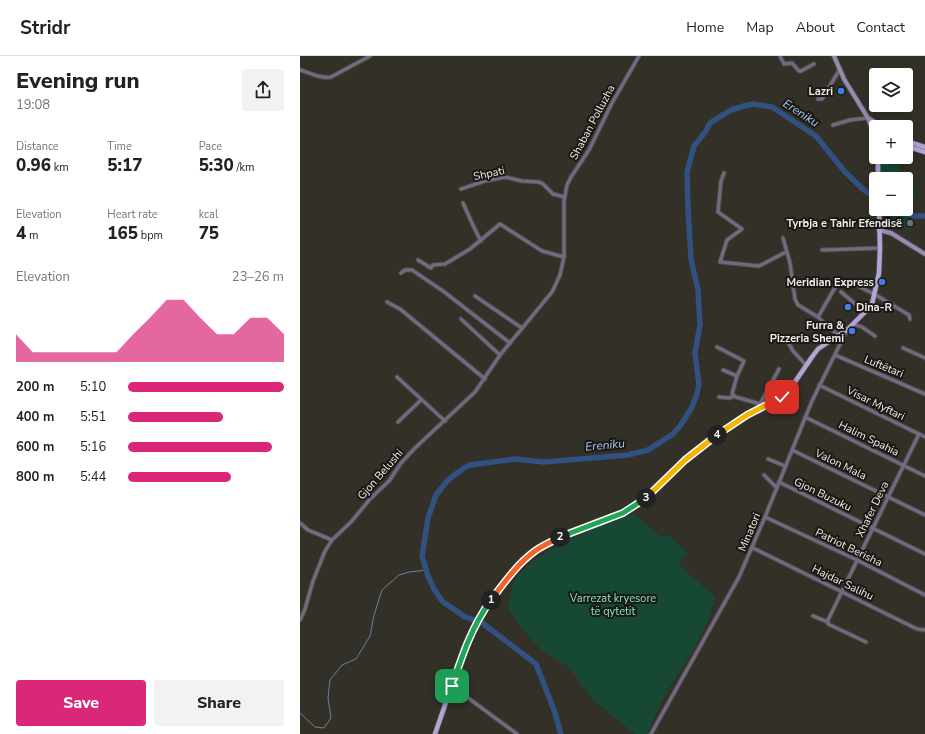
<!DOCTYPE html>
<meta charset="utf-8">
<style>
:root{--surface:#fff;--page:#f2f2f2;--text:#222;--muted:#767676;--line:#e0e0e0;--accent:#db2777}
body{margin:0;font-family:"Nunito Sans",sans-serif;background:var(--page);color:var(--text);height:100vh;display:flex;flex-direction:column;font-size:15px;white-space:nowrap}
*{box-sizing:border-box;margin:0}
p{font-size:13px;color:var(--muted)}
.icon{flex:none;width:22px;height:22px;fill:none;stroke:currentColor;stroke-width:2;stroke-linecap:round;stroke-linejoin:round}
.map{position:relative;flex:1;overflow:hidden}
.sheet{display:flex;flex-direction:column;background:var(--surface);width:300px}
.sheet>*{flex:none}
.fabs{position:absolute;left:569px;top:12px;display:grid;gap:8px}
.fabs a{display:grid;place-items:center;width:44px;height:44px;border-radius:4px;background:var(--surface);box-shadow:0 2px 10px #0003;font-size:20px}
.pin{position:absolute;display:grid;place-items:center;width:34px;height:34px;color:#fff;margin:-17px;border-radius:8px;box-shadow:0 2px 6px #0006}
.km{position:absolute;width:20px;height:20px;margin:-10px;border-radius:50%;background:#222;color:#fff;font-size:11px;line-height:20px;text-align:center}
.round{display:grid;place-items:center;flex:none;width:42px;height:42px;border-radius:4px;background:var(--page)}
.headline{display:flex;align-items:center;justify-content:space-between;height:68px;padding:0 16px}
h1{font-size:22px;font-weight:800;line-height:30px}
.stats{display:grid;grid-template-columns:repeat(3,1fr);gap:6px;height:68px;padding:4px 16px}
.stats div{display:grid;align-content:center}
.stats b{font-size:17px;font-weight:800}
.stats small{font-size:11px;font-weight:400}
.stats p{font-size:11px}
.chart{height:112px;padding:8px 16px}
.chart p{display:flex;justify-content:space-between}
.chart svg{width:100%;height:72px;margin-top:4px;fill:var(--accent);opacity:.7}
.button{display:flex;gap:8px;margin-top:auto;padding:8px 16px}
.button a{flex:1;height:46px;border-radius:4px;background:var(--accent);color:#fff;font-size:16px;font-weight:800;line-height:46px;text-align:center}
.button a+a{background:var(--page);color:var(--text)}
ul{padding:0 16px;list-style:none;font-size:13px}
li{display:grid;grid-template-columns:64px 48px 1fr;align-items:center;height:30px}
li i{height:10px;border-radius:5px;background:var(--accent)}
header{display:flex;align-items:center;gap:24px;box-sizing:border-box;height:56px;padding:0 20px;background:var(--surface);border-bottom:1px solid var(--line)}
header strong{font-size:19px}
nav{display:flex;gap:22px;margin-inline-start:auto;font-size:14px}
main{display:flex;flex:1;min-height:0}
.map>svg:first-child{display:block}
</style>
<header>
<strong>Stridr</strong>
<nav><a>Home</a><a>Map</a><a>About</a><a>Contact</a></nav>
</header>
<main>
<section class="sheet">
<div class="headline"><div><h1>Evening run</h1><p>19:08</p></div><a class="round"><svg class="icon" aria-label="share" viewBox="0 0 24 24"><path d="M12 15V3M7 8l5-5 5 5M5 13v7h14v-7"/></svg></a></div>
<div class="stats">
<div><p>Distance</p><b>0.96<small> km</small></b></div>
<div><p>Time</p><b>5:17</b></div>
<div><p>Pace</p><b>5:30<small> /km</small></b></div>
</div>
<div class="stats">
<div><p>Elevation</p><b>4<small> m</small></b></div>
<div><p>Heart rate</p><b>165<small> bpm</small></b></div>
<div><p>kcal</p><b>75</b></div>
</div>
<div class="chart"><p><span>Elevation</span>23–26 m</p>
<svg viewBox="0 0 160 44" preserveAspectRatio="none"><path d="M0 44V27L10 38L20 38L30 38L40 38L50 38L60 38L70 27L80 17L90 6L100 6L110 17L120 27L130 27L140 17L150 17L160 27V44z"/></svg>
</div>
<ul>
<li><b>200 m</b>5:10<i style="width:100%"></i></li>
<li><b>400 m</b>5:51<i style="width:61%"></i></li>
<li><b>600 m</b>5:16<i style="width:92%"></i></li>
<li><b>800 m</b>5:44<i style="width:66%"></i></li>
</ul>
<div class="button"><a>Save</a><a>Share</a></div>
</section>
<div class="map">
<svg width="625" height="678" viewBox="0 0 625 678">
<rect width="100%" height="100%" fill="#333028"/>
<g fill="#164833">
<path d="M580 101H590L601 113V115L611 121 610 129 615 132 616 139 612 145 606 143V123H581Z"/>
<path d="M595 154 615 158 611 174 591 165Z"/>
<path d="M334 458 361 481 369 479 388 497 378 508 415 541 410 561 393 595 363 642 347 678H335L293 644 280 627 270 612 240 593 223 574 208 552 214 523 235 503 264 486 295 472Z"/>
</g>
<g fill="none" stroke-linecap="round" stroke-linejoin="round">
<path stroke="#6a80a0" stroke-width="1" d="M0 657 15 671 24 672 31 662 28 642 30 624 42 609 56 603 70 580 74 559 82 534 99 519 109 516 127 514"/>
<g stroke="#315181" stroke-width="5.5">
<path d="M600 153 614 160H625"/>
<path d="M261 678 254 654 236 608 181 566 165 561 142 545 134 533 128 520 122 500 128 462 136 439 148 424 164 412 170 409 215 403 244 406 328 399 348 394 373 378 380 370 391 353 396 341 399 329 395 297 400 269 398 234 391 203 388 152 387 116 394 90 406 75 410 67 431 54 444 50 453 48 472 51 516 80 545 116 564 134 576 142"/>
</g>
<defs>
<g id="street">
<path d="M480 0 484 8 492 7 499 15H501L514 8"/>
<path d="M0 14C10 17 21 23 31 21L70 0"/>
<path d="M518 43H522L540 13"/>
<path d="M533 69 550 64 568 62"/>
<path d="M424 117 421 125 418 156 442 173 427 184 420 206 459 210 486 196"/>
<path d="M161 133 185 125 205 121 222 125 239 126 243 128 253 138 264 141"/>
<path d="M163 147C169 160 174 173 181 185"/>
<path d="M483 182 490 207 495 243 498 249 518 261 538 279"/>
<path d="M522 194 580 192"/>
<path d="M118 204 131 212 133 209 145 208 170 193 200 168 242 195 264 201"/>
<path d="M101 217 105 214H112L143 235 210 287"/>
<path d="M548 225 574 238 609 259 610 263"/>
<path d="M541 236 565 256"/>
<path d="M175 240 222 272"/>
<path d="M87 246 100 253 185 323"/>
<path d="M518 261 536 230"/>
<path d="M161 263 200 299"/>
<path d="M553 268 562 271 575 280"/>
<path d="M488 286 493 295 506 309"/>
<path d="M417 291 444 305 437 320 432 338 436 341 460 348 463 351"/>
<path d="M603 292 625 302"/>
<path d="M535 299 625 338"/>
<path d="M423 314 437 320"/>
<path d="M97 321 145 365"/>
<path d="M519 329 625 381"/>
<path d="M419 341 430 342 434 340"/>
<path d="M460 348 479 313"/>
<path d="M505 361 625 420"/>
<path d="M98 366 121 344"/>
<path d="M492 394 625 459"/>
<path d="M468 403 485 410"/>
<path d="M464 419 477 432"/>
<path d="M479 426 625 498"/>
<path d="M465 461 557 504 625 539"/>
<path d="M0 467 8 474 32 484"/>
<path d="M453 492 617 573 625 574"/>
<path d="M513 560 528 566"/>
<path d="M0 564 5 553 13 525 25 495 32 484 51 466 70 443 89 425 101 407 115 392 175 336 200 299 252 236 260 219 264 201V145L267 129 271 121 289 94 312 47 339 0"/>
<path d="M566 586 528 568V564L619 378"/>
<path d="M152 630 217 678"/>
<path d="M351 678 439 521 465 461 512 345 547 274"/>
</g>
<g id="secondary">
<path d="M534 0 544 23 568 62 574 78"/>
<path d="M570 63 582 71"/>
<path d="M579 174 591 177 625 198"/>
</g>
<g id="primary">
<path d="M576 74 573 80 576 86"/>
<path d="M606 85 625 91"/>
<path d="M606 90 625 96"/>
<path d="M578 101V123"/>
<path d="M135 678 164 594 173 574 188 548 218 510 229 499 242 490 265 479 323 457 343 445 399 392 447 359 482 341 488 336 512 301 518 293 548 273 566 255 572 248 579 217 580 192 579 153"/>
</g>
</defs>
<use href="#street" stroke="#514e47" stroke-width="5"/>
<use href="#secondary" stroke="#514e47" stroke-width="6"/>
<use href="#primary" stroke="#514e47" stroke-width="6"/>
<use href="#street" stroke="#726a84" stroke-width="3"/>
<use href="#secondary" stroke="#978ab3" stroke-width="4"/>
<use href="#primary" stroke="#b3a3d7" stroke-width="4.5"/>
</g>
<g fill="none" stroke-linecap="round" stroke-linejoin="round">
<defs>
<path id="split-1" d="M152 630C162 600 172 570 191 544"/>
<path id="split-2" d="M191 544C204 527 217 508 235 495 243 489 252 486 260 481"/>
<path id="split-3" d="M260 481 323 457 346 442"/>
<path id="split-4" d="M346 442 385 404 417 379"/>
<path id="split-5" d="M417 379 447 359 482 341"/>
</defs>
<use href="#split-1" stroke="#fff" stroke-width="8"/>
<use href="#split-2" stroke="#fff" stroke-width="8"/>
<use href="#split-3" stroke="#fff" stroke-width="8"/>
<use href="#split-4" stroke="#fff" stroke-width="8"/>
<use href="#split-5" stroke="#fff" stroke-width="8"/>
<use href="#split-1" stroke="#22a559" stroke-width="5"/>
<use href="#split-2" stroke="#f0652b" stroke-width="5"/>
<use href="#split-3" stroke="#22a559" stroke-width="5"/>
<use href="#split-4" stroke="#f5b400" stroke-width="5"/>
<use href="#split-5" stroke="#f5b400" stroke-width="5"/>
</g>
<g fill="#3f7fe0" stroke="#1a1814" stroke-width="1.5">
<circle cx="541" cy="35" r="4"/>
<circle cx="582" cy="226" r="4"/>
<circle cx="548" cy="251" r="4"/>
<circle cx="552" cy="275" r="4"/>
</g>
<circle fill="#6b7280" stroke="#1a1814" stroke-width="1.5" cx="610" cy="167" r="4"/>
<g text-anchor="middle" stroke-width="4" stroke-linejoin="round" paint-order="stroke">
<g font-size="11" font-weight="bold" fill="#f0eee8" stroke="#1a1814" text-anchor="end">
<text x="533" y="39">Lazri</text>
<text x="602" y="171">Tyrbja e Tahir Efendisë</text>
<text x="574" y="230">Meridian Express</text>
<text x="556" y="255" text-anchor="start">Dina-R</text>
<text x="544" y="273">Furra &amp;<tspan x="544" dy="13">Pizzeria Shemi</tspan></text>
</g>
<g font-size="11" fill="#f0eee8" stroke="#1a1814">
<text transform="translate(292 66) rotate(-62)" y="4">Shaban Polluzha</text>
<text transform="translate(189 117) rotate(-12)" y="4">Shpati</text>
<text transform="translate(584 310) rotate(22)" y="4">Luftëtari</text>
<text transform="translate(576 347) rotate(26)" y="4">Visar Myftari</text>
<text transform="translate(569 382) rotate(26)" y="4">Halim Spahia</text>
<text transform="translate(541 408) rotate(26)" y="4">Valon Mala</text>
<text transform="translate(80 418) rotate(-49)" y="4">Gjon Belushi</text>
<text transform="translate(523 438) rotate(26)" y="4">Gjon Buzuku</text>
<text transform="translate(572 453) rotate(-64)" y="4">Xhafer Deva</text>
<text transform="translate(449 476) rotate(-67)" y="4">Minatori</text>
<text transform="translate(549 491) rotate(26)" y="4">Patriot Berisha</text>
<text transform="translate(543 526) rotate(26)" y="4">Hajdar Salihu</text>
</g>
<g font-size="11" fill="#83eaba" stroke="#1a1814">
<text x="313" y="546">Varrezat kryesore<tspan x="313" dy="13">të qytetit</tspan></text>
</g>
<g font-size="12" font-style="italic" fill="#a9c6f3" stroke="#1a1814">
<text transform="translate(501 57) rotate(33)" y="4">Ereniku</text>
<text transform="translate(305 389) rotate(-5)" y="4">Ereniku</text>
</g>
</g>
</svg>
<div class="fabs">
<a><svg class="icon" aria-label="layers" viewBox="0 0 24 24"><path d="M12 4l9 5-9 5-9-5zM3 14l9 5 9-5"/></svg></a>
<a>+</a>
<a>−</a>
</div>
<div class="pin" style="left:152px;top:630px;background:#1e9e55"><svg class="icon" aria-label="arrive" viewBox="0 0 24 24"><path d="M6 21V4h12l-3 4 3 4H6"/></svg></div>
<div class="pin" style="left:482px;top:341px;background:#d93025"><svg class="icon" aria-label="check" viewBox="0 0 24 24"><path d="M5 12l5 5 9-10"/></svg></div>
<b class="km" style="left:191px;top:544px">1</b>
<b class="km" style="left:260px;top:481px">2</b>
<b class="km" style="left:346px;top:442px">3</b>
<b class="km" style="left:417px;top:379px">4</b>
</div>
</main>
